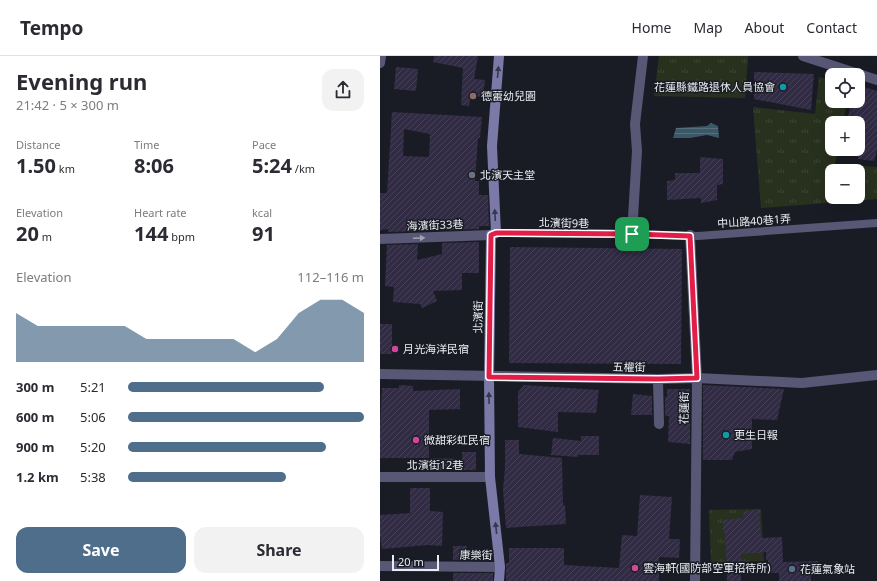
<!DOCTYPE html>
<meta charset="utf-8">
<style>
:root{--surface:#fff;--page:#f2f2f3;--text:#2b2b33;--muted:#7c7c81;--line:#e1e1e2;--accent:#4e6e8c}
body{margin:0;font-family:"Noto Sans","Noto Sans TC",sans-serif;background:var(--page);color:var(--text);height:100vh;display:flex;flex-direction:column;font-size:15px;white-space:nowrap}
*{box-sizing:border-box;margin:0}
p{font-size:13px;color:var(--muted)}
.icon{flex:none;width:22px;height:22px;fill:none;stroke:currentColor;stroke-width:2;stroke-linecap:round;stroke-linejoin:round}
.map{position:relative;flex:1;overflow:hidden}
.panel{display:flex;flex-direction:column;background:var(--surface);width:380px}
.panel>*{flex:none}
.controls{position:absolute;left:445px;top:12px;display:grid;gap:8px}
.controls a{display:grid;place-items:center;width:40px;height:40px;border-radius:8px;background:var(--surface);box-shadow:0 4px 16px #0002;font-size:20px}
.scale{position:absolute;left:12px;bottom:10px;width:47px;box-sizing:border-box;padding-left:4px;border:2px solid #eaecf2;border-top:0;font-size:11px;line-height:14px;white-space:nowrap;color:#eaecf2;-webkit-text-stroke:3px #1a1c25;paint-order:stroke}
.pin{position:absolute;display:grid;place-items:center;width:34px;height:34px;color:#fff;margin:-17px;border-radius:8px;box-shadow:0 2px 6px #0006}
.round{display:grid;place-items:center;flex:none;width:42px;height:42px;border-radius:12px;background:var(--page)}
.headline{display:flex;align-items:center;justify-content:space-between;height:68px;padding:0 16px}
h1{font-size:22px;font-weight:700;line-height:30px}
.stats{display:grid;grid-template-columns:repeat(3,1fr);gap:6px;height:68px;padding:4px 16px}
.stats div{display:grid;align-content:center}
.stats b{font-size:20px;font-weight:700}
.stats small{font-size:11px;font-weight:400}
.stats p{font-size:11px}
.chart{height:112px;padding:8px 16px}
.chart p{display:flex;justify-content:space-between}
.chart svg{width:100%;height:72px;margin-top:4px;fill:var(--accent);opacity:.7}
.cta{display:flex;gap:8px;margin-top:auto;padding:8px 16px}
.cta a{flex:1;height:46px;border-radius:12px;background:var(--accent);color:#fff;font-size:16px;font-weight:700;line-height:46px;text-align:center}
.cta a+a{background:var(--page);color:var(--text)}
ul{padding:0 16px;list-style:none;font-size:13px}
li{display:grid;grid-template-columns:64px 48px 1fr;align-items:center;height:30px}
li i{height:10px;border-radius:5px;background:var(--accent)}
header{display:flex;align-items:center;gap:24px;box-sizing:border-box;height:56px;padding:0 20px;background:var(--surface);border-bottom:1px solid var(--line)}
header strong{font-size:19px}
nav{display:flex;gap:22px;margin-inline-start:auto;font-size:14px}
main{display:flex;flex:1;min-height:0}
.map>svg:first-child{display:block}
</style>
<header>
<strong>Tempo</strong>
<nav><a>Home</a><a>Map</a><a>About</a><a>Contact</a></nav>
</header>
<main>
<section class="panel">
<div class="headline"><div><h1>Evening run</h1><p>21:42 · 5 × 300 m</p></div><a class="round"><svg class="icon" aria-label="share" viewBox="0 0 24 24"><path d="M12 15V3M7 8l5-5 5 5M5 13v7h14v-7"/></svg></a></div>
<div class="stats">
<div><p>Distance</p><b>1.50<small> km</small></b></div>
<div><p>Time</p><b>8:06</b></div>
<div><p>Pace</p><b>5:24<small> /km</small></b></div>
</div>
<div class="stats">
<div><p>Elevation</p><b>20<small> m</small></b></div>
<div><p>Heart rate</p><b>144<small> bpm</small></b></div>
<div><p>kcal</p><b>91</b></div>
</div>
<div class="chart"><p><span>Elevation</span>112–116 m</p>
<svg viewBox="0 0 160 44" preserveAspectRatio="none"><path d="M0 44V14L10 22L20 22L30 22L40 22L50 22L60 30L70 30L80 30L90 30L100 30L110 38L120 30L130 14L140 6L150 6L160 14V44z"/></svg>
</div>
<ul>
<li><b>300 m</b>5:21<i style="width:83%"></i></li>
<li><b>600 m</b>5:06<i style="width:100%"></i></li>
<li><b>900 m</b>5:20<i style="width:84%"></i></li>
<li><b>1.2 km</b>5:38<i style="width:67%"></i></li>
</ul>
<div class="cta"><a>Save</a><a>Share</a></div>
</section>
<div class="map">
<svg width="497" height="525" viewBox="0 0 497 525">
<defs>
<pattern id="grass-tufts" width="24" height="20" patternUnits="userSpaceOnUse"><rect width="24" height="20" fill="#28311e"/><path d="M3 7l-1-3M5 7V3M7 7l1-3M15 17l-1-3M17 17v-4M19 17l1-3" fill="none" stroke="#3d4534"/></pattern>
<pattern id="water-rules" width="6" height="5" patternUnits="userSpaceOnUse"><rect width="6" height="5" fill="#3a5868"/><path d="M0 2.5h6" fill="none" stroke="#57707e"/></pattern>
<pattern id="building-hatch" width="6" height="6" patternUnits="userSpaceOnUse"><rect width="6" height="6" fill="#312b44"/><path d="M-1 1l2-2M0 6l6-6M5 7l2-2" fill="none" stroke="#454056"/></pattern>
</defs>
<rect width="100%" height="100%" fill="#1a1c25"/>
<g fill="url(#grass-tufts)" fill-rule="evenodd">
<path d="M279 0H368L365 42 274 40Z"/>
<path d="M439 21 452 24V45H467L463 67H452V93H458L455 108 497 111V143L381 152 373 51 435 58ZM452 115H478V141H452Z"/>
<path d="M381 453 384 505 331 507 329 454Z"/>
</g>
<path fill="url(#water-rules)" d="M331 67 338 70 339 82 327 79 310 82H293L296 72 327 70Z"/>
<g fill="url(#building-hatch)" fill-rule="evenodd">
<path d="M54 0H98L94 23 105 24 103 41 91 40 89 50 81 49 83 12 53 6Z"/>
<path d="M16 11 38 13 36 35 14 33Z"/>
<path d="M374 16 434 18 431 54 374 43Z"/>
<path d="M478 29 497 35V94L494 105 478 103V67H467L471 45H478Z"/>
<path d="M12 56 102 61 100 82H98L95 125H99V139H108L109 170H99V173L62 174V172L39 173V175L8 176V173L0 174V137H7ZM24 73 50 78 49 101 23 100Z"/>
<path d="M320 101 343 103V128L337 129V144L321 147V142L287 144V125L295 124V117H320Z"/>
<path d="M99 186V217H82V234L53 235 57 245 42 252 40 248 13 246 14 231 5 230 7 189 38 188 37 204 62 198V187Z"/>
<path d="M130 191 302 193 301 308 129 307Z"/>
<rect x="0" y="268" width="12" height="30"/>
<path d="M19 329 33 330V335L80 333V353L49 354V402H0V372L2 332H19Z"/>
<path d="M144 329 219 334 216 357 178 356V376L138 371V336Z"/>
<path d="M323 329 404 333 397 364 372 363V393L355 396 352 404H323Z"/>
<path d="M287 333H310V388L288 386 289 360H285V341H287Z"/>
<path d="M253 338 272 340V359H251Z"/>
<path d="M201 380H219V399H198V401L171 399 173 382 201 385Z"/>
<path d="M125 384H139V398L182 402 183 449H185L186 468 126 472 123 433 125 413Z"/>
<path d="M82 396H96V414H53V402L82 403Z"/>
<path d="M30 432H50V455L63 456 62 490 48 489 2 493 0 480V459L30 457Z"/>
<path d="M260 439 292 441 289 483H300L299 502 279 501V525H126V507H129V492H184V509L239 512 242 479 257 480Z"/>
<path d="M379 454 381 482 402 481 403 506 439 505 431 520V525H399V517H388V504H386V496L361 498V525H347L345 477H343V464L364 462 363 455Z"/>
<rect x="73" y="490" width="14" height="14"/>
<rect x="73" y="517" width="40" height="8"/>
</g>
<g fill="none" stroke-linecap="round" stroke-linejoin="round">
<path stroke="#585775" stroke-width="8" d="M116 177 252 178 318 180 497 167"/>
<g stroke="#585775" stroke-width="10">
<path d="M0 7 1 0"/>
<path d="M252 178 257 95 255 68 263 0"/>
<path d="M310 179 317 322 315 525"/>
<path d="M0 183 111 179"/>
<path d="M0 318 278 323 317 322 422 327 497 319"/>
<path d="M278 323 279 368"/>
<path d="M0 421H110"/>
<path d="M0 510 120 511"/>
</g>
<path stroke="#585775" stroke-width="10" d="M423 0 497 24"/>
<path stroke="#7a79a7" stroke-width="10" d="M119 0 112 90 116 177 111 179 109 321 110 421 120 511 119 525"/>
</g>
<defs><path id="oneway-solid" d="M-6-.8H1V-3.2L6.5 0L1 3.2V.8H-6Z"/></defs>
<g fill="#37384c">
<use href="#oneway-solid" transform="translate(118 16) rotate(-85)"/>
<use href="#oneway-solid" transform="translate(115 159) rotate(-93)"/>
<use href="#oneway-solid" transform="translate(109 342) rotate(-91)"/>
<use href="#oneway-solid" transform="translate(116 472) rotate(-96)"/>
</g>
<use fill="#a1a2b4" href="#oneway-solid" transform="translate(39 182) rotate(-2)"/>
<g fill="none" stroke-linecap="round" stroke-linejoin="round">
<defs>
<path id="route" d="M116 177 252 178 310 180 317 322 278 323 109 321 111 179Z"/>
</defs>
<use href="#route" stroke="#fff" stroke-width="8"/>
<use href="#route" stroke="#e11d48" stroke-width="5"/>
</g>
<g fill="#0f9aa8" stroke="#1a1c25" stroke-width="1.5">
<circle cx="403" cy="31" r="4"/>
<circle cx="346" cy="379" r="4"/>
</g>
<circle fill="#8d6e63" stroke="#1a1c25" stroke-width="1.5" cx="93" cy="40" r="4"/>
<circle fill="#6b7280" stroke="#1a1c25" stroke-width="1.5" cx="92" cy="119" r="4"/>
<g fill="#d1479c" stroke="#1a1c25" stroke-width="1.5">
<circle cx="15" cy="293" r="4"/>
<circle cx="36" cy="384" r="4"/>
<circle cx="255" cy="512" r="4"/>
</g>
<circle fill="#5c6f8a" stroke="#1a1c25" stroke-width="1.5" cx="412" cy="513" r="4"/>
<g text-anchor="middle" stroke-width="3" stroke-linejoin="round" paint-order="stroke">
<g font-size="11" fill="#eaecf2" stroke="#1a1c25" text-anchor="start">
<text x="395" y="35" text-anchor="end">花蓮縣鐵路退休人員協會</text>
<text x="101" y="44">德蕾幼兒園</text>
<text x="100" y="123">北濱天主堂</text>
<text x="23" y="297">月光海洋民宿</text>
<text x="354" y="383">更生日報</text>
<text x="44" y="388">微甜彩虹民宿</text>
<text x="263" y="516">雲海軒(國防部空軍招待所)</text>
<text x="420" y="517">花蓮氣象站</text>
</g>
<g font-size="11" fill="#eaecf2" stroke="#1a1c25">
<text transform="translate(374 165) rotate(-4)" y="4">中山路40巷1弄</text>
<text transform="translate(184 167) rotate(1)" y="4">北濱街9巷</text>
<text transform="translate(55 169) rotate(-2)" y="4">海濱街33巷</text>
<text transform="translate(98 261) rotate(-89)" y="4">北濱街</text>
<text transform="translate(249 311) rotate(1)" y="4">五權街</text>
<text transform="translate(304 352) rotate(-89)" y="4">花蓮街</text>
<text x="55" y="413">北濱街12巷</text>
<text transform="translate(96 499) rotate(1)" y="4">康樂街</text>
</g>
</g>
</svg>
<div class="controls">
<a><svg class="icon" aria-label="locate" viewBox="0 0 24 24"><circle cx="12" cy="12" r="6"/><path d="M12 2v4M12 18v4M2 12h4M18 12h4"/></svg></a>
<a>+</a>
<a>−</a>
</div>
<div class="scale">20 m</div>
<div class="pin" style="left:252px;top:178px;background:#1e9e55"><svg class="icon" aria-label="arrive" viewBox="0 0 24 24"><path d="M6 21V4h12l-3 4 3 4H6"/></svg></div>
</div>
</main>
